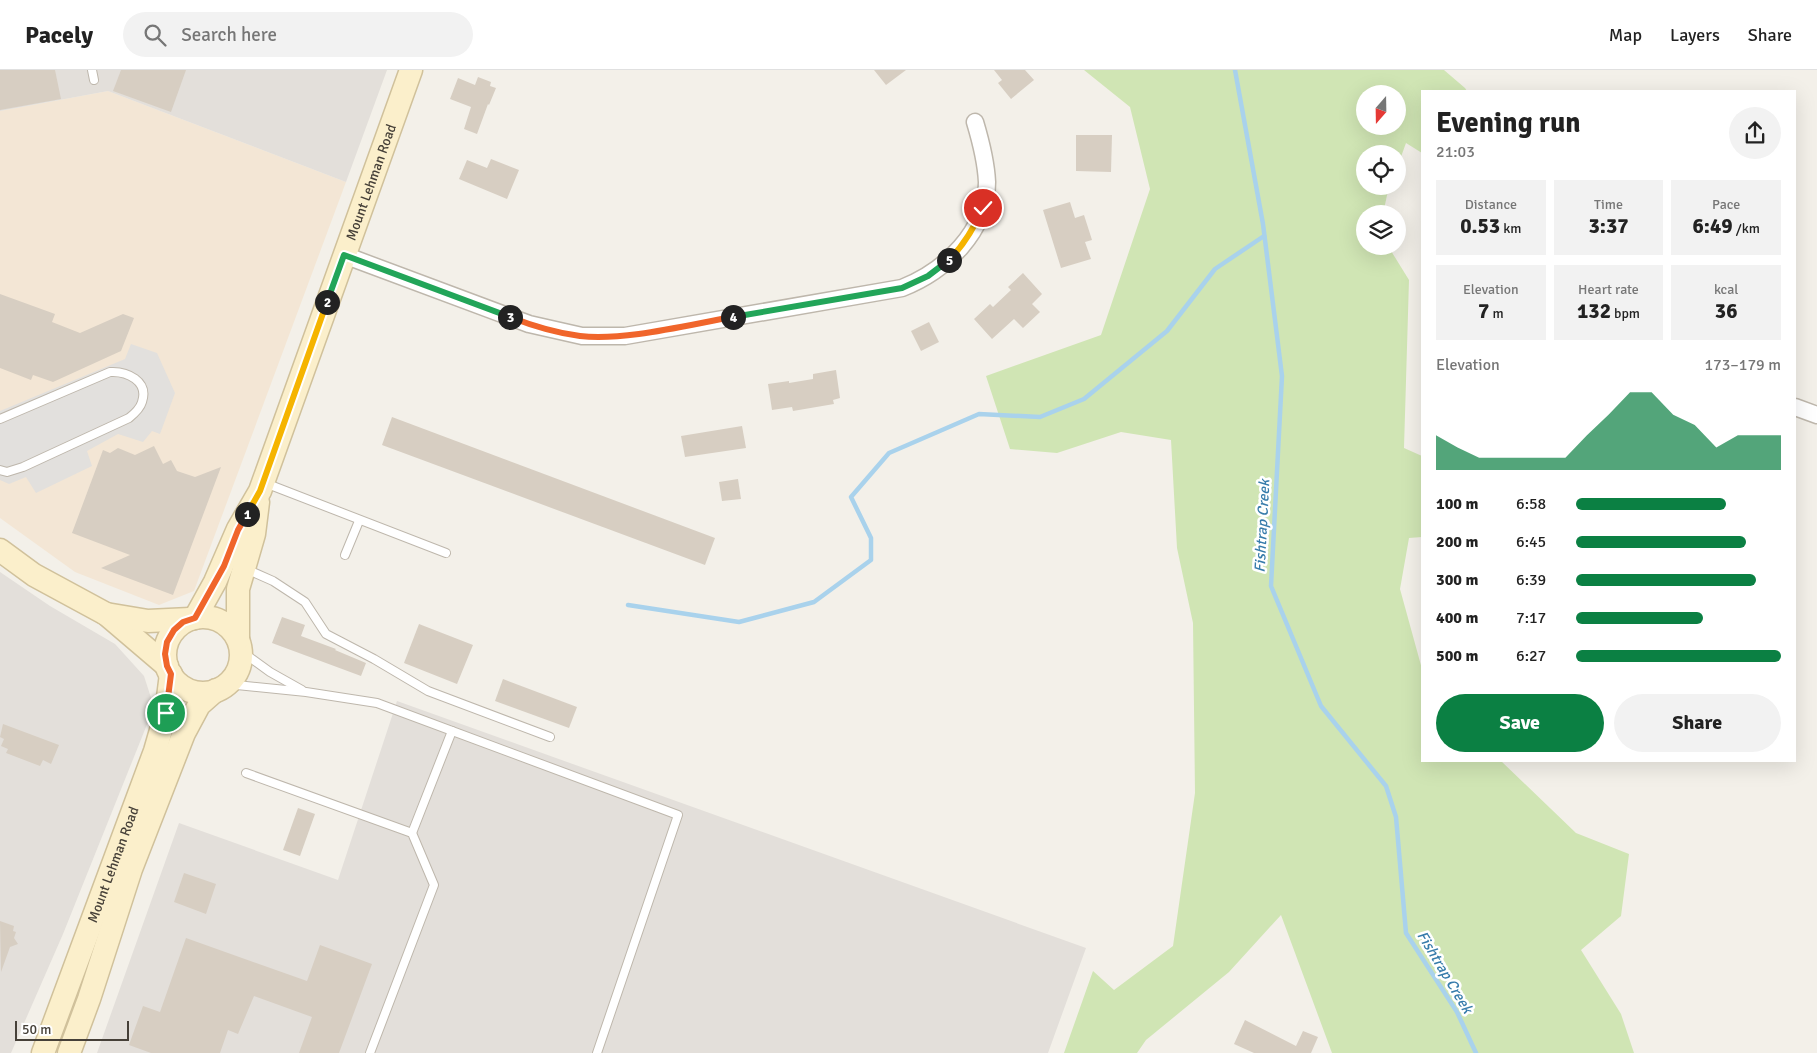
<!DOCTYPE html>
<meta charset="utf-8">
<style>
:root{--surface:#fff;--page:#f2f2f2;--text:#222;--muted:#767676;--line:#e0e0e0;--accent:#0b8043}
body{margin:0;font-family:Signika,sans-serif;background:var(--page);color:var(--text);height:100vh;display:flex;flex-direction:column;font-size:19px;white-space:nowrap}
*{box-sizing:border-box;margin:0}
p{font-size:16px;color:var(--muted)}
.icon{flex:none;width:28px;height:28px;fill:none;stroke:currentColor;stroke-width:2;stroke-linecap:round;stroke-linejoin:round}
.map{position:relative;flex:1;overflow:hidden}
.side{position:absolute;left:1421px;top:20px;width:375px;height:672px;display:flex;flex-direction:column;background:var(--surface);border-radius:0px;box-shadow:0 5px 20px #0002}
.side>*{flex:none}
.needle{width:32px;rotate:200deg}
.buttons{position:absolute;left:1356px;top:15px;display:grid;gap:10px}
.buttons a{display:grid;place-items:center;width:50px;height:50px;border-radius:50%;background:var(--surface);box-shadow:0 5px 20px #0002;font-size:25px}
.scale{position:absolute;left:15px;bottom:12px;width:114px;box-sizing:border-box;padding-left:5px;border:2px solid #464038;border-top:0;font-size:14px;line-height:18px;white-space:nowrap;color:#464038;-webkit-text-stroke:4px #fff;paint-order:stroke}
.pin{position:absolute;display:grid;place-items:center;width:42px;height:42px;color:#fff;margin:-21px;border:2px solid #fff;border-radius:50%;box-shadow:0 1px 5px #0007}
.km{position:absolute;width:25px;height:25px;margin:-12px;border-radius:50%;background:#222;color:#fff;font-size:14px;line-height:25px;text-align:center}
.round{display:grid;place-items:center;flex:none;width:52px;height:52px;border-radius:26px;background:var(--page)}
.headline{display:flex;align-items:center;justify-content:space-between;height:85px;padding:0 15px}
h1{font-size:28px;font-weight:700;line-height:38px}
.figures{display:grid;grid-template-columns:repeat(3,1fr);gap:8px;height:85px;padding:5px 15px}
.figures div{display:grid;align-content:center;border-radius:0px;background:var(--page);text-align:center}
.figures b{font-size:21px;font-weight:700}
.figures small{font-size:14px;font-weight:400}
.figures p{font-size:14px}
.chart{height:140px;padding:10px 15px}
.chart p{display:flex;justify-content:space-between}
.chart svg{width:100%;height:90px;margin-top:5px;fill:var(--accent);opacity:.7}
.cta{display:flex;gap:10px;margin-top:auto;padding:10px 15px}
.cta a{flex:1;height:58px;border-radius:30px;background:var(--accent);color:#fff;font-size:20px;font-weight:700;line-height:58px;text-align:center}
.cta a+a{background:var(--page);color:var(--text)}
ul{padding:0 15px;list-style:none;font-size:16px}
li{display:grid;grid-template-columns:80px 60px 1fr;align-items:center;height:38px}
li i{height:12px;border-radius:6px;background:var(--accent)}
header{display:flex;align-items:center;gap:30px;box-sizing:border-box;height:70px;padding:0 25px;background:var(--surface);border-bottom:1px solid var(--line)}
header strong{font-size:24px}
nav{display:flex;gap:28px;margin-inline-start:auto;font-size:18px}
.search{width:350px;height:45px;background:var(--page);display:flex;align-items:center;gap:12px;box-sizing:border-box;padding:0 18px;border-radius:28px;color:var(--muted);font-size:19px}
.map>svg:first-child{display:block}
</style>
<header>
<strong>Pacely</strong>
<div class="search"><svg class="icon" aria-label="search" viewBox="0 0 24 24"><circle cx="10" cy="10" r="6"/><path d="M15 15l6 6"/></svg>Search here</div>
<nav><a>Map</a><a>Layers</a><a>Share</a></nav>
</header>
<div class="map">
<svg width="1817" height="983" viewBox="0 0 1817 983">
<rect width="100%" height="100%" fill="#f3f0e9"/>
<path fill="#f3e6d5" d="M108 21 346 112 194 521 159 535 75 502 0 448V41Z"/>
<g fill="#e3dfda">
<path d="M0 0H387L346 112 108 21 0 41Z"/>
<path d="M0 502 50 536 115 574 144 606 154 637 63 864 11 983H0Z"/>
<path d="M397 631 1086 878 1048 983H97L179 753 338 810Z"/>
</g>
<path fill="#d0e5b4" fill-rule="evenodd" d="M1084 0H1444L1465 18 1467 21H1422V83L1406 73 1398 95V84H1365V116H1389L1383 144H1365V176H1388L1409 210 1404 378 1422 386V467L1409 468 1400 519 1422 599V691H1501L1576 763 1629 784 1621 846 1581 880 1621 944 1634 983H1332L1281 845 1229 902 1146 970 1137 983H1064L1093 901 1114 920 1173 876 1195 723 1193 553 1177 478 1171 370 1121 362 1057 383 1010 379 986 306 1101 265 1150 119 1130 37ZM1365 24H1398V56H1365Z"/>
<path fill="#e2e0dd" d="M131 274 157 283 175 323 160 364 152 361 143 372 118 364 87 381 92 396 36 423 26 407 9 414 0 410V341L125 289Z"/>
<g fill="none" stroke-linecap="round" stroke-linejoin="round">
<g stroke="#a9d2ec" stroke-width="4.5">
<path d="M1235 0 1263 154 1282 306 1271 516 1321 636 1386 716 1396 747 1406 863 1457 942 1476 983"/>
<path d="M628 535 739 552 814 532 871 490V468L851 427 889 383 979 344 1040 347 1084 329 1167 261 1215 199 1264 166"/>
</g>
</g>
<g fill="#d7cec2">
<path d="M0 0H55L61 29 0 40Z"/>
<path d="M121 0H186L171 42 113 21Z"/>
<path d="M874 0H906L886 15Z"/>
<path d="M994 0H1025L1034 10 1011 29 998 13 1002 10Z"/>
<path d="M478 7 491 12 490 16 496 18 489 35 488 34 477 64 464 59 471 37 450 29 458 8 475 15Z"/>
<path d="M1076 65H1112L1111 102 1076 101Z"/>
<path d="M491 89 519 100 507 129 459 109 467 90 487 98Z"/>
<path d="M1070 132 1075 148 1084 145 1092 170 1085 172 1091 189 1061 198 1043 140Z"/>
<path d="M1023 203 1042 224 1032 234 1040 242 1023 258 1014 249 992 269 974 249 990 234 993 237 1011 220 1008 217Z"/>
<path d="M0 224 55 244 52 252 80 263 123 244 134 248 121 281 53 312 33 305 31 310 0 298Z"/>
<path d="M929 252 939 272 921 281 911 261Z"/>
<path d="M836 300 840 328 833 330 834 334 793 341 792 337 772 340 768 314 789 311V313L813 309V304Z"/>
<path d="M392 347 715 468 705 495 382 375Z"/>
<path d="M742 356 746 378 685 387 681 366Z"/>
<path d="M154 376 163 394 171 390 177 401 195 407 221 397 173 525 101 498 130 485 72 463 103 380 110 383 118 378 135 385Z"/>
<path d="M738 409 741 429 722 431 719 412Z"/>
<path d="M282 547 305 555 301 566 336 579 335 580 366 593 361 606 272 573Z"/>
<path d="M419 554 473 575 457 614 404 593Z"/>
<path d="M503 609 577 637 569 658 495 631Z"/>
<path d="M3 654 59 675 51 694 43 690 40 696 6 683 8 679 1 676 4 669 0 667Z"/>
<path d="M298 738 315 744 300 786 283 780Z"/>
<path d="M184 803 216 814 206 844 174 832Z"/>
<path d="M0 851 14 856 13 861 16 862 14 868 18 874 10 877 1 902Z"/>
<path d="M186 868 307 911 320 875 372 894 339 983H299L312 947 254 926 238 964 228 960 220 983H151L129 975 143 936 160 942Z"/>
<path d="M1245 950 1296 976 1303 961 1318 967 1311 983H1254L1234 974Z"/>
</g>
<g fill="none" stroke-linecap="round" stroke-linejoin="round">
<defs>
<g id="lane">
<path d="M92 0 94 10"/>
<path d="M0 349 110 302C127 301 149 311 142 332 140 339 134 344 129 348L23 397 7 402 0 400"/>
<path d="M265 413 446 483"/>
<path d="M345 485 359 451"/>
<path d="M246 499 273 511 305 532 326 564 374 589 428 621 550 667"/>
<path d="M241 581 270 602 302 620"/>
<path d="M227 614 306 622 377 633 678 745 597 983"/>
<path d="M246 703 412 763 434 815 370 983"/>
<path d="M412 763 452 661"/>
</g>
<g id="street">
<path d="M344 185 529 254 582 266H625L902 218C945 201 987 162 987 112 986 91 981 72 975 52"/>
<path d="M1795 337 1817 345"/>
</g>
<g id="secondary">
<path d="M0 480 34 505 106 544 167 596"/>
<path d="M106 544 148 551 190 549"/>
<circle cx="203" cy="585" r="38"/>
<path id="s1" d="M195 548 215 512 238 459 260 421 411 0"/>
<path d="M238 569V519L254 464 258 432"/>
<path id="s2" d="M43 983 155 681 166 643 171 604"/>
<path d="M69 983 89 929 131 799 184 663 199 635 216 620"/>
</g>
</defs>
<use href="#lane" stroke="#beb7ac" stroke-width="10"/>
<use href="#street" stroke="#beb7ac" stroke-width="19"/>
<use href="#secondary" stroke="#d0c19b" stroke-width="25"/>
<use href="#lane" stroke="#fff" stroke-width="8"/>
<use href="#street" stroke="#fff" stroke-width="16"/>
<use href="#secondary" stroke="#fbefcb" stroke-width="22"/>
</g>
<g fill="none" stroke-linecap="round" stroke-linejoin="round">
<defs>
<path id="split-1" d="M166 643 171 604 167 596 165 584 167 572 174 560 183 552 195 548 224 496 238 460 247 444"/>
<path id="split-2" d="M247 444 260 421 327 232"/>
<path id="split-3" d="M327 232 344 185 510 247"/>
<path id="split-4" d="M510 247C533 256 556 263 580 266 625 271 687 255 733 247"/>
<path id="split-5" d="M733 247 902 218 928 206 949 190"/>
<path id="split-6" d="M949 190C964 175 974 158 983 138"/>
</defs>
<use href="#split-1" stroke="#fff" stroke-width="10"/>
<use href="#split-2" stroke="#fff" stroke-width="10"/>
<use href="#split-3" stroke="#fff" stroke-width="10"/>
<use href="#split-4" stroke="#fff" stroke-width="10"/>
<use href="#split-5" stroke="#fff" stroke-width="10"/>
<use href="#split-6" stroke="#fff" stroke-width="10"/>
<use href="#split-1" stroke="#f0652b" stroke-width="6"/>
<use href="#split-2" stroke="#f5b400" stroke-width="6"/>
<use href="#split-3" stroke="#22a559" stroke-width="6"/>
<use href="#split-4" stroke="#f0652b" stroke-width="6"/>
<use href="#split-5" stroke="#22a559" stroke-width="6"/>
<use href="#split-6" stroke="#f5b400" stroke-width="6"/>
</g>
<g text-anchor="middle" stroke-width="5" stroke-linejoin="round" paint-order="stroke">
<g font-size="14" fill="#464038" stroke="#fff">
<text dy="5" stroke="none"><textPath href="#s1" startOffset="471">Mount Lehman Road</textPath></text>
<text dy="5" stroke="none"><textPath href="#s2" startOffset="201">Mount Lehman Road</textPath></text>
</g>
<g font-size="15" font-style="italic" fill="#377cab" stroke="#fff">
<text transform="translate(1262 456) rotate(-87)" y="5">Fishtrap Creek</text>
<text transform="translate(1445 902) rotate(59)" y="5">Fishtrap Creek</text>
</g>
</g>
</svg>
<div class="buttons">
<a><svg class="needle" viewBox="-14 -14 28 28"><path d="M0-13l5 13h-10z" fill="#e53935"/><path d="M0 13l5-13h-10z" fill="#767676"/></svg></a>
<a><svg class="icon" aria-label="locate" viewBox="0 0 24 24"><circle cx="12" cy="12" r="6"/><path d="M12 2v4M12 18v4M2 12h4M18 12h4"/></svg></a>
<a><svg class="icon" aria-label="layers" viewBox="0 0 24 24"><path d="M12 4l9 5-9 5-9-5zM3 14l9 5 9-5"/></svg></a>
</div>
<div class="scale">50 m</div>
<div class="pin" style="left:166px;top:643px;background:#1e9e55"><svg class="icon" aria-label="arrive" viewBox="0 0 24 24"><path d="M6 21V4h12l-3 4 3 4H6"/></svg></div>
<div class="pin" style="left:983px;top:138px;background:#d93025"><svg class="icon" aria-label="check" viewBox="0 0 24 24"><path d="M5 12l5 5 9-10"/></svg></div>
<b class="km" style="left:247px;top:444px">1</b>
<b class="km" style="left:327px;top:232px">2</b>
<b class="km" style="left:510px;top:247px">3</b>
<b class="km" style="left:733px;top:247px">4</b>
<b class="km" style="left:949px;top:190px">5</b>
<section class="side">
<div class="headline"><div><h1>Evening run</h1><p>21:03</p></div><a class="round"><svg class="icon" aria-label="share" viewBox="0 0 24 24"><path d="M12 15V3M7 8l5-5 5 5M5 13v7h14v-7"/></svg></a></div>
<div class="figures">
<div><p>Distance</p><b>0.53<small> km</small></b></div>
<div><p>Time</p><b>3:37</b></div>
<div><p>Pace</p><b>6:49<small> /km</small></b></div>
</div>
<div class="figures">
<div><p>Elevation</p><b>7<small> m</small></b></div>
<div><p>Heart rate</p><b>132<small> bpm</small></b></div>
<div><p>kcal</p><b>36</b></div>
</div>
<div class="chart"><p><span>Elevation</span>173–179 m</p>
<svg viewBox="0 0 160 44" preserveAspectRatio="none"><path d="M0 44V27L10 33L20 38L30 38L40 38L50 38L60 38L70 27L80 17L90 6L100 6L110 17L120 22L130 33L140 27L150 27L160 27V44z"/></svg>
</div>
<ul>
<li><b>100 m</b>6:58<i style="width:73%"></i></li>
<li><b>200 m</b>6:45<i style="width:83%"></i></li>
<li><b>300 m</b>6:39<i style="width:88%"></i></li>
<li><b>400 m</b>7:17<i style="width:62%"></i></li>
<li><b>500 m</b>6:27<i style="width:100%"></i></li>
</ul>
<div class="cta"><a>Save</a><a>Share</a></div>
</section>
</div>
